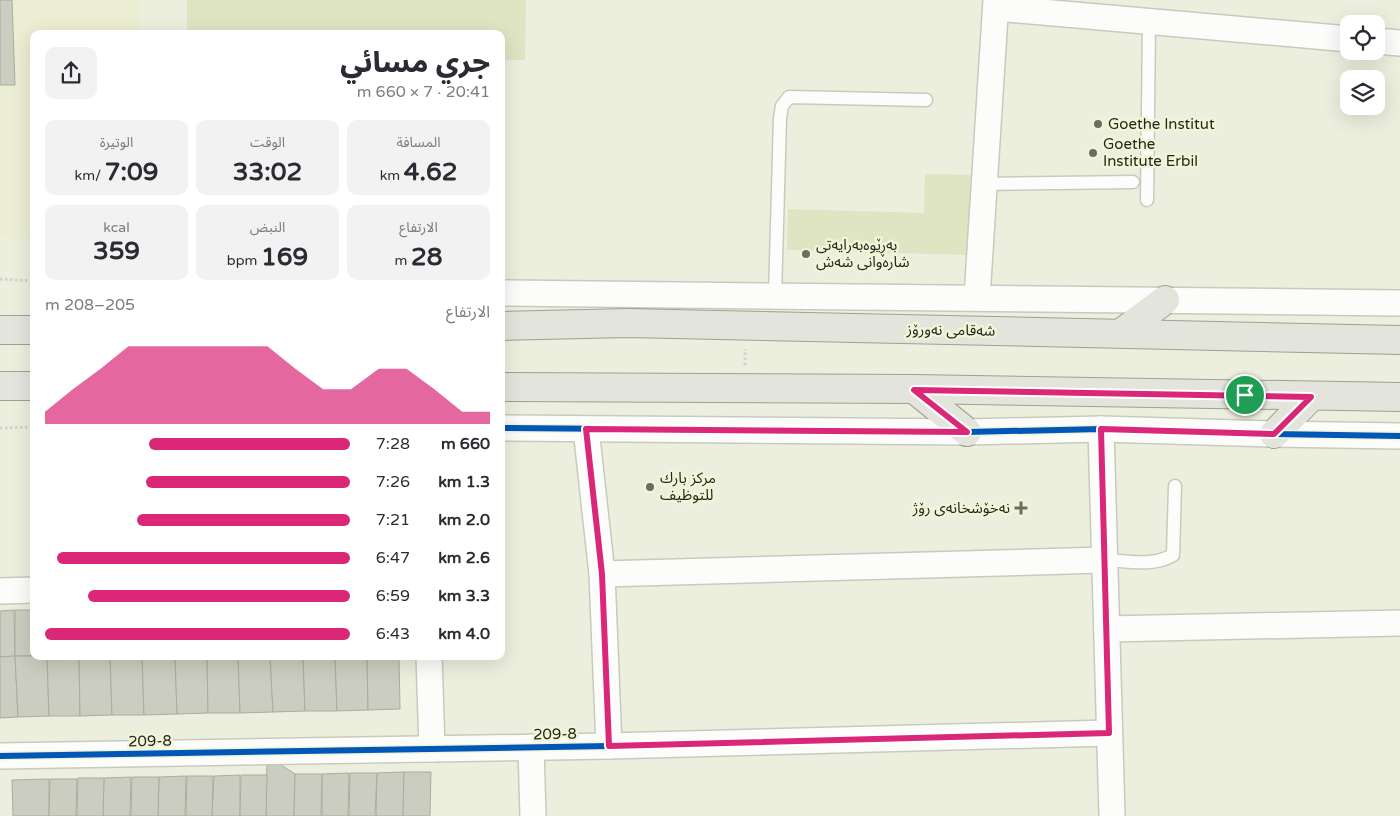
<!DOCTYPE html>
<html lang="ar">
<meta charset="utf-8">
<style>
:root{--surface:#fff;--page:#f2f2f3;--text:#2b2b33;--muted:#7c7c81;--accent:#db2777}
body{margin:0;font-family:"Varela Round","Noto Sans Arabic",sans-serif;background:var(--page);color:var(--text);direction:rtl;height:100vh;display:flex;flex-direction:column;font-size:19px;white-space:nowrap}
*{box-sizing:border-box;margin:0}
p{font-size:16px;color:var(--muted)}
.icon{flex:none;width:28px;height:28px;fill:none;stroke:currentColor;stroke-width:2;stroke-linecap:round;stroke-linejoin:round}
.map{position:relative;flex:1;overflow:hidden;direction:ltr}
.details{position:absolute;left:30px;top:30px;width:475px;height:630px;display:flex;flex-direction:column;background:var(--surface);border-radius:10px;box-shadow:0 5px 20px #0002;direction:rtl}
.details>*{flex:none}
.fabs{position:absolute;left:1340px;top:15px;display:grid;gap:10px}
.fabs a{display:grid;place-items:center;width:45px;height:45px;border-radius:10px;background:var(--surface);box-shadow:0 5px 20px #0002;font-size:25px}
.pin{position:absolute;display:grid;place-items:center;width:42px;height:42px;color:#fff;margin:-21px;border:2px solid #fff;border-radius:50%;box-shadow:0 1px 5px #0007}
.round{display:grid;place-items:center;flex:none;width:52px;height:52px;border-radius:10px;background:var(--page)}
.head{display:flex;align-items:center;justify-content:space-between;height:85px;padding:0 15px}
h1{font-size:28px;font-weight:800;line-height:38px}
.metrics{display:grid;grid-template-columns:repeat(3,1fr);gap:8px;height:85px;padding:5px 15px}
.metrics div{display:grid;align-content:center;border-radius:10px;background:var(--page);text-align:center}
.metrics b{font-size:25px;font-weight:800}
.metrics small{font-size:14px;font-weight:400}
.metrics p{font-size:14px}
.chart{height:140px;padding:10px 15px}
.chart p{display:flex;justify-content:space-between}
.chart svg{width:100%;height:90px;margin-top:5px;fill:var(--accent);opacity:.7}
ul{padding:0 15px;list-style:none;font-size:16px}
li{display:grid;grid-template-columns:80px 60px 1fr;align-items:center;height:38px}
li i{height:12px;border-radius:6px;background:var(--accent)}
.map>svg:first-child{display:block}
</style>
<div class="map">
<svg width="1400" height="816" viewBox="0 0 1400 816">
<rect width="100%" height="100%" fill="#ecefde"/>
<path fill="#ebeed2" d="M0 0H139L142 34H34V239L0 238Z"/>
<g fill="#dfe4c2">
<path d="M187 0H526L525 60H501V34H187Z"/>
<path d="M925 174 971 175 969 255 787 250 788 209 924 213Z"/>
</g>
<g fill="#cbcdc0" stroke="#abac9f">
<path d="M0 0H12L15 85H0Z"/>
<rect x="31" y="444" width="3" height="54"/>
<path d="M14 610 15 656 0 657V611Z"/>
<rect x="15" y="610" width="19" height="46"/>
<path d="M15 656 18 717 0 718V657Z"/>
<path d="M15 656H47L49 716 18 717Z"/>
<path d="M47 656H79L80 716H49Z"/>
<path d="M79 656H110L112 715 80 716Z"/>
<path d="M110 656H142L144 715H112Z"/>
<path d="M142 656H175L177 714 144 715Z"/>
<path d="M175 656H207L208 713 177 714Z"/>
<path d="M207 656H238L240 713H208Z"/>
<path d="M238 656H270L273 712 240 713Z"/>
<path d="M270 656H303L305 711 273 712Z"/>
<path d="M303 656H335L337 711H305Z"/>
<path d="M335 656H367L368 710 337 711Z"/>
<path d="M367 656H399L400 709 368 710Z"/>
<path d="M267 756 295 774 294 816H266Z"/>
<path d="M404 772 403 816H376L377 773Z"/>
<path d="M404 772H431L430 816H403Z"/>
<path d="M349 773 348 816H322V774Z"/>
<path d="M350 773H377L375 816H349Z"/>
<path d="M295 774H322L321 816H294Z"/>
<path d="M240 775V816H212L214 776Z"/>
<path d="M241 775H267L266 816H240Z"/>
<path d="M186 776 185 816H158L159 777Z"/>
<path d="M187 776H213L212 816H186Z"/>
<path d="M131 777 130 816H103L104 778Z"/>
<path d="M132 777H159L158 816H131Z"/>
<path d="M78 778H104L103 816H77Z"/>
<path d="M49 779V816H13L12 780Z"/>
<path d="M50 779H77L76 816H49Z"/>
</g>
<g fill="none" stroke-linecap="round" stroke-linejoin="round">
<defs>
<g id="lane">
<path d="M985 184 1133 182"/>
<path d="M1147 200 1149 22"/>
<path d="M775 296 780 118 782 106 789 97 926 100"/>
<path d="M1105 560C1127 561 1153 567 1173 555L1175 486"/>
</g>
<g id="street">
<path d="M996 8 1349 39"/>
<path d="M1376 41 1400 43"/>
<path d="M501 293 1400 303"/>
<path d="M977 298 996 0"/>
<path d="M501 428 967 432 1101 429 1274 434 1400 436"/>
<path d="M586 429 602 574 609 746"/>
<path d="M1101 429 1112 816"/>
<path d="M602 574 1105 560"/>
<path d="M0 591 34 590"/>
<path d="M1107 629 1400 623"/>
<path d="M429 656 432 749"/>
<path d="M531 747 533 816"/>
<path d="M0 756 609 746 1109 733"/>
</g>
<g id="primary">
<path d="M501 326 628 323 1400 340"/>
<path d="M0 330H34"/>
<path d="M1121 333 1165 300"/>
<path d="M0 386H34"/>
<path d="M501 387 914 389 1400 397"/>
<path d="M914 389 967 432"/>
<path d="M1274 434 1311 397"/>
</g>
</defs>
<use href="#lane" stroke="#c8cabd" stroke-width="15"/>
<use href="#street" stroke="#c8cabd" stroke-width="28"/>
<use href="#primary" stroke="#9fa18f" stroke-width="30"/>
<g stroke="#d2d2ce" stroke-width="3" stroke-dasharray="2.5 2.5" stroke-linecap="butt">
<path d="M0 279 34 281"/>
<path d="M745 365V349"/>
<path d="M0 428 34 427"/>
</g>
<use href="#lane" stroke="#fcfdfa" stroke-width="12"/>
<use href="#street" stroke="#fcfdfa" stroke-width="25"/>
<use href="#primary" stroke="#e3e4db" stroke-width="28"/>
<defs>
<g id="cycleway">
<path d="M501 428 967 432 1101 429 1274 434 1400 436"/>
<path d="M0 756 609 746 1109 733"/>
</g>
</defs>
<use href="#cycleway" stroke="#f1f5d8" stroke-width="9"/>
<use href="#cycleway" stroke="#0057b8" stroke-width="6"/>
</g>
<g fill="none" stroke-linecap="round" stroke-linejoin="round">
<defs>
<path id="route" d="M914 390 1311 397 1274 434 1101 429 1109 733 609 746 602 574 586 429 967 432Z"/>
</defs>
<use href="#route" stroke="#fff" stroke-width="10"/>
<use href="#route" stroke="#db2777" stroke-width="6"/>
</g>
<g fill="#6b6d60" stroke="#f1f5d8" stroke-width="2">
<circle cx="1098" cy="124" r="5"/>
<circle cx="1093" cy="153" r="5"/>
<circle cx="806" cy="254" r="5"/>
<circle cx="650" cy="487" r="5"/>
<path d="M1018.5 500.5h5v5h5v5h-5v5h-5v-5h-5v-5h5z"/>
</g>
<g text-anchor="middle" stroke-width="5" stroke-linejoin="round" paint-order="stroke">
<g font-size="15" fill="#25271c" stroke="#f1f5d8" text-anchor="start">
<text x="1108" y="129">Goethe Institut</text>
<text x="1103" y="149">Goethe<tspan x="1103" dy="17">Institute Erbil</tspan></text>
<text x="816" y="250">بەڕێوەبەرایەتی<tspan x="816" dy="17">شارەوانی شەش</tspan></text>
<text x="660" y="483">مركز بارك<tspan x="660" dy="17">للتوظيف</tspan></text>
<text x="1010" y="513" text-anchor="end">نەخۆشخانەی رۆژ</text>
</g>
<g font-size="15" fill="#25271c" stroke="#f1f5d8">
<text transform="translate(951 330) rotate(1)" y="5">شەقامی نەورۆز</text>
<text transform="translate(555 734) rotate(-1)" y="5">209-8</text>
<text transform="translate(150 741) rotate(-1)" y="5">209-8</text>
</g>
</g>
</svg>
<div class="fabs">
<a><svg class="icon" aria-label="locate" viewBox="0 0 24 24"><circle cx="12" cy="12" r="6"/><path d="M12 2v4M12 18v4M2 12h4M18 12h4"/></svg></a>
<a><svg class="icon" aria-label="layers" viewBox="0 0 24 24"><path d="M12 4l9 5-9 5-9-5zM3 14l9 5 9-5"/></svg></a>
</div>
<div class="pin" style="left:1245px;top:395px;background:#1e9e55"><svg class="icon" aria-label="arrive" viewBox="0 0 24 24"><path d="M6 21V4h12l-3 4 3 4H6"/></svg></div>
<section class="details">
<div class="head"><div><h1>جري مسائي</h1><p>20:41 · 7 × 660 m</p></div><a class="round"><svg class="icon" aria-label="share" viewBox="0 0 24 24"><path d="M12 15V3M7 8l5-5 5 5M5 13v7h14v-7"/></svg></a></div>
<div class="metrics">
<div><p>المسافة</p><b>4.62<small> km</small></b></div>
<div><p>الوقت</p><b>33:02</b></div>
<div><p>الوتيرة</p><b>7:09<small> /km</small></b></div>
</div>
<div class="metrics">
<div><p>الارتفاع</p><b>28<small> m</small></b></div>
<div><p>النبض</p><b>169<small> bpm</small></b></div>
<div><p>kcal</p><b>359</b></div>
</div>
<div class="chart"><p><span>الارتفاع</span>205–208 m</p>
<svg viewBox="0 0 160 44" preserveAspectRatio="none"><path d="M0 44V38L10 27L20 17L30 6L40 6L50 6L60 6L70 6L80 6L90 17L100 27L110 27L120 17L130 17L140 27L150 38L160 38V44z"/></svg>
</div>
<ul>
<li><b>660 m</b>7:28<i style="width:66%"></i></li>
<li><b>1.3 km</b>7:26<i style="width:67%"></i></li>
<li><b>2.0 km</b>7:21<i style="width:70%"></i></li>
<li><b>2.6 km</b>6:47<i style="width:96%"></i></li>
<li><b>3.3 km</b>6:59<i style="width:86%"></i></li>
<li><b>4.0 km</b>6:43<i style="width:100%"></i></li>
</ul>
</section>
</div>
